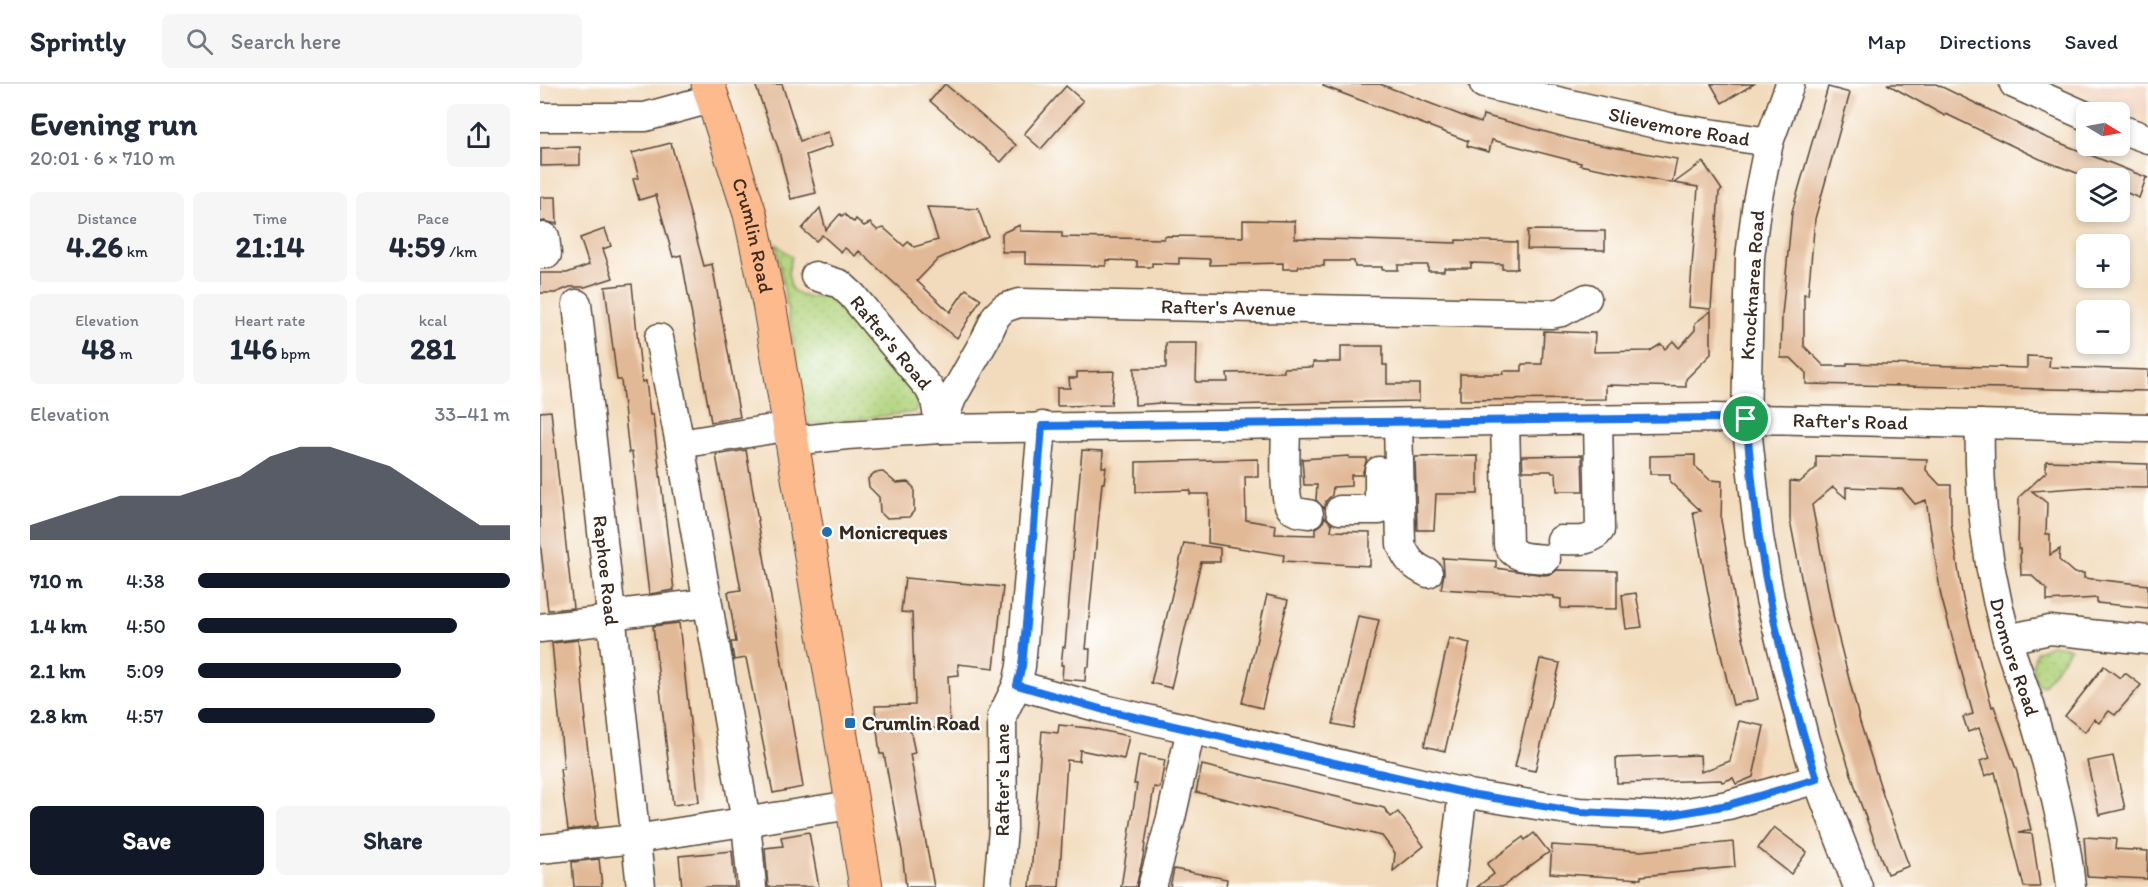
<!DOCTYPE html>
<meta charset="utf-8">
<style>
:root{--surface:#fff;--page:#f6f6f7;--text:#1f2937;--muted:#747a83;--line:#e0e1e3;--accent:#111827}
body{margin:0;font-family:Itim,sans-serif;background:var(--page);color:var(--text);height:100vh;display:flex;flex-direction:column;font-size:22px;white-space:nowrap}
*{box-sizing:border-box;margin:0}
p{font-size:20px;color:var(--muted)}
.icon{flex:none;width:33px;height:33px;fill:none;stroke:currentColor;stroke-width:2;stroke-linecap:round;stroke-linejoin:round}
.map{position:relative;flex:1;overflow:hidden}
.sheet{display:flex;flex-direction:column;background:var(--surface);width:540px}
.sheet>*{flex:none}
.needle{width:39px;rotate:100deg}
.buttons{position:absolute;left:1536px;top:18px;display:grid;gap:12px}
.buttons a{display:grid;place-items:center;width:54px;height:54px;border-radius:9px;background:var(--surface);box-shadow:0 3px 9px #0003;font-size:30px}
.pin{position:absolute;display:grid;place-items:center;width:51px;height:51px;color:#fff;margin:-26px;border:3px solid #fff;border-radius:50%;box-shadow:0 2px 6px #0007}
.round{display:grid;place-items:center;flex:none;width:63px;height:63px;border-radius:9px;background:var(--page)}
.headline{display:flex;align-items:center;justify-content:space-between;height:102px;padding:0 30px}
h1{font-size:33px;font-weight:700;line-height:45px}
.figures{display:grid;grid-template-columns:repeat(3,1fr);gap:9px;height:102px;padding:6px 30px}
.figures div{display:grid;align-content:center;border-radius:9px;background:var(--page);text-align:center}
.figures b{font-size:30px;font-weight:700}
.figures small{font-size:16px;font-weight:400}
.figures p{font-size:16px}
.chart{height:168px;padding:12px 30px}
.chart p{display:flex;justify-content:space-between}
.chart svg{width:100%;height:108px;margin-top:6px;fill:var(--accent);opacity:.7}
.cta{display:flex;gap:12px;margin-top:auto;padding:12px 30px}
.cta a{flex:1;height:69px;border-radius:9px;background:var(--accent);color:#fff;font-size:24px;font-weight:700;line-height:69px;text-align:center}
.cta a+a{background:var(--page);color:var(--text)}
ul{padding:0 30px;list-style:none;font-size:20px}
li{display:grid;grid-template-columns:96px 72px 1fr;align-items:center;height:45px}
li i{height:15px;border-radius:8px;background:var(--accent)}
header{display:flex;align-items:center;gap:36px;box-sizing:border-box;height:84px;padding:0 30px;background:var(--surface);border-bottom:2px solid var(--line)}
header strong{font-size:28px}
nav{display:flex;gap:33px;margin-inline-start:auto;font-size:21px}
.search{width:420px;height:54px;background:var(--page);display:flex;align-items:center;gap:15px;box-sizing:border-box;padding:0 21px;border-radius:9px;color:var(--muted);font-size:22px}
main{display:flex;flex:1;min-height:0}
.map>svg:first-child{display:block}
</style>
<header>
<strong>Sprintly</strong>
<div class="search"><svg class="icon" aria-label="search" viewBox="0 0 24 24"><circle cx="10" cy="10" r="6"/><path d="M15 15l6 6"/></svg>Search here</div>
<nav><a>Map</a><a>Directions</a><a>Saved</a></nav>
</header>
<main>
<section class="sheet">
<div class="headline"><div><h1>Evening run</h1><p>20:01 · 6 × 710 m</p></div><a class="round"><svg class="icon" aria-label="share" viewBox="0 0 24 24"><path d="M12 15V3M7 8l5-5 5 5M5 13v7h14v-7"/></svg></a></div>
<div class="figures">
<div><p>Distance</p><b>4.26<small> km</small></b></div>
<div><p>Time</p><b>21:14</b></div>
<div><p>Pace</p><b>4:59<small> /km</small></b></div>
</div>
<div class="figures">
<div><p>Elevation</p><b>48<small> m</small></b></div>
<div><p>Heart rate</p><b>146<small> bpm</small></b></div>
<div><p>kcal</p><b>281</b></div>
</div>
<div class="chart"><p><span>Elevation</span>33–41 m</p>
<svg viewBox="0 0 160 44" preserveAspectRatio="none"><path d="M0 44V38L10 34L20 30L30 26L40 26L50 26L60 22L70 18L80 10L90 6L100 6L110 10L120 14L130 22L140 30L150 38L160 38V44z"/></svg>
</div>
<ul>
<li><b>710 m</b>4:38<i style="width:100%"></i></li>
<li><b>1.4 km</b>4:50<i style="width:83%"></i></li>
<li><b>2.1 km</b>5:09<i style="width:65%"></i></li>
<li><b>2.8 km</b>4:57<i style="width:76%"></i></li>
</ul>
<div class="cta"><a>Save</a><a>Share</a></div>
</section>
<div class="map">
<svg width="1608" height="803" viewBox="0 0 1608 803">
<defs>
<pattern id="grass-dots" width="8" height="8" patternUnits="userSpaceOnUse" patternTransform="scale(1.5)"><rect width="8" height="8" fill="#b1d37b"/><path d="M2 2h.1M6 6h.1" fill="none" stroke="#99b56a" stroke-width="1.8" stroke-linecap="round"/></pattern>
</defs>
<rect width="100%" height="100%" fill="#fff"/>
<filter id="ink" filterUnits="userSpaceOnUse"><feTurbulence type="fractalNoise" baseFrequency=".0167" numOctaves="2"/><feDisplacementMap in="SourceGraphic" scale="12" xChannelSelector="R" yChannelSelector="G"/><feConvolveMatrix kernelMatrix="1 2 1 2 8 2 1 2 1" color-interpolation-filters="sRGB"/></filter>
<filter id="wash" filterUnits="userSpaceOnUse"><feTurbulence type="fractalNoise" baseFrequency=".008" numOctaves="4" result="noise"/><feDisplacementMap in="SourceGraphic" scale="24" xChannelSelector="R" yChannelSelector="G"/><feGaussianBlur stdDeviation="1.35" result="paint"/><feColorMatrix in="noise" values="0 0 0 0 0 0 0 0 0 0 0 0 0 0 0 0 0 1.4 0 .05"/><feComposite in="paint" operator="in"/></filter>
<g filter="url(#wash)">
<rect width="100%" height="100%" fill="#f2dbbc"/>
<path fill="#f3d4bf" d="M1523 0H1608V34L1596 30Z"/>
<g fill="url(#grass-dots)" stroke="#767e4c" stroke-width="1.5">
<path d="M236 160 252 173 248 189 252 206 268 214 294 209 380 310 375 328 268 341Z"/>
<path d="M1511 561 1531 564 1503 602 1496 599 1492 583 1496 568Z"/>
</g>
<g id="blocks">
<g fill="#e2b997">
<path d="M215 0H242L260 57 288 48 292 62 266 71 276 109 251 115 238 64Z"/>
<path d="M405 0 476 61 461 78 390 17Z"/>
<path d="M784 0H840L941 39 943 31 1039 57 1137 75 1132 99 1040 81 1041 79 952 56 949 68 927 62 928 57 783 2Z"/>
<path d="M1171 0H1214L1182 19Z"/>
<path d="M1347 0H1396L1505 53 1608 94H1606L1599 114 1580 106V94H1550L1500 75 1406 30 1405 32Z"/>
<path d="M526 2 543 17 501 65 484 50Z"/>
<path d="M1288 3 1310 9 1275 135 1268 211 1264 210V262L1284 282H1307V279L1487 284V272L1510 273 1509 283 1608 286V307L1266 300V289L1251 274H1241L1242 231 1252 128Z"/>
<path d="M131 59 164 182 172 180 200 333 171 338 141 171 133 173 116 111 99 116 93 95 99 94 92 69Z"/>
<path d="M40 63V81L1 82V64Z"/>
<path d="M1163 78 1182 106 1179 108 1171 225 1149 223 1158 103 1134 99Z"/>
<path d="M0 113H16L17 140 4 137 0 138Z"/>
<path d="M387 123 438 125 448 152 398 175 377 197 410 228 426 205 441 215 417 254 399 240 319 167 315 172 305 164 301 168 282 151 276 157 262 145 280 124 286 146 300 130 302 132 304 130 312 137 314 138 316 135 324 142 330 139 337 146 344 144 364 162 368 158 374 163 398 156Z"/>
<path d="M703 136 755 137V154L916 159V156L977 158V185H962V180L931 179V184H904V187H888V181H858V186H842V183H815L814 177H784V182H759L758 185H743V179L670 181V175L639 174V180L612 179V183H597V177L566 176V182L485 180V168H462V149L480 141V147L522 148V153L624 155V152L703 153Z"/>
<path d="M65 145 71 162 63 165 73 194 45 203H30L15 209H0V189H27L49 181 40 154Z"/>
<path d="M988 146 1065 147V166L987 165Z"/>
<path d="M92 200 102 298 106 297 110 331H113L134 506 109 510 92 368 89 369 81 296H77L65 203Z"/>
<path d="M1171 227V270L1146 295V303L1066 301V315L920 316V290H963V287H982V280H1002L1004 247 1055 249 1054 268 1110 267 1121 260 1125 265 1133 257 1139 264 1155 246V239Z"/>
<path d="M626 259H657L656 298H688L687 289 744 288V284L773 283V278H801V262H843V281H847V300H879V317L683 321 620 319 595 321 594 284H626Z"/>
<path d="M574 287 571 321 517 322V304H530L529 294H537V288Z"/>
<path d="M11 327 33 524 8 526 0 457V328Z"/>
<path d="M206 366 263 703 233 709 206 574 194 576 191 558H196L188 508 201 506 176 371Z"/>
<path d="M542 366 563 367 562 383H566L564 399H562L546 565H550L549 583H546L545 597 522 595 523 581H521L523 563H525Z"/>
<path d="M1042 371 1043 407H1017L1016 389H1012L1011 387H983L982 372Z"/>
<path d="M1155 371V382L1170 396 1182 397 1181 436 1196 524 1218 615 1193 621 1174 542 1153 428 1161 427 1130 398V390H1110V372Z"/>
<path d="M809 372V374H827L822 391H811V402L793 403 792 411 786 417 784 424 776 416 777 401H764L762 375Z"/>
<path d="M938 372V410H896L894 446H877L875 373Z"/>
<path d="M1276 372 1387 375 1386 386 1400 401H1411V439L1423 515 1452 623 1454 622 1477 688 1491 746 1479 749 1492 750 1500 803H1484L1455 688 1445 692 1440 677 1450 674 1439 644 1428 648 1423 633 1433 630 1401 512 1386 416 1375 420 1362 405 1306 403V414L1293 403 1272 421 1294 536 1320 638 1344 714 1369 782 1347 790 1320 718 1296 643 1270 540 1250 436V397L1260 398 1276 384Z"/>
<path d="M718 375V393H705L706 436 736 441 735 450 775 451V445L782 440 785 433 792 440 791 447 830 448V482L743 477 744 471 668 459 669 410H650V406L596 408V378Z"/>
<path d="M1506 377 1608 380V404L1549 403 1492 407 1507 419 1506 450H1510V471L1520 465 1519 476 1534 489H1544V494L1608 501V524L1557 519V514L1507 517V506L1491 491H1481L1480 465H1478L1479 413 1506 388Z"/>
<path d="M343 388 356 399 368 398 374 404V427L369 433 346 434 340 428 339 413 329 403 328 395 334 389Z"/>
<path d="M644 459 680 464V478H661L631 604 611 599Z"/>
<path d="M903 474 956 477V484L1004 491 1012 490 1017 486 1077 487V525L1021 524V515L1014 514V512L901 505 904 489Z"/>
<path d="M365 494 463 503 454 584 418 580 419 591 408 592 410 644 370 645 375 669 370 670 394 803H366L362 767 344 670H340L337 646 335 622 375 621 372 529 361 528Z"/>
<path d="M1096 509 1102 543 1086 545 1082 511Z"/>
<path d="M727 511 748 516 722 624 702 619Z"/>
<path d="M818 532 839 536 813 644 793 640Z"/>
<path d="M139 539 159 718 133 721 113 542Z"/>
<path d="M909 554 930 559 905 667 884 662Z"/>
<path d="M38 556 46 636H44L58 742 28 746 20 685H24L12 559Z"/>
<path d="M1000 575 1020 579 995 687 975 683Z"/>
<path d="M1564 582 1580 594 1585 589 1601 601 1575 631 1569 627 1559 639 1554 635 1545 648 1525 632Z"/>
<path d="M1199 637 1224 642 1213 693 1196 700 1193 694 1182 698 1181 696 1077 699 1076 674 1160 671 1161 688 1190 677Z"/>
<path d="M519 641 549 644 589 652 584 675 540 666 539 677 527 676 519 803H490L502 647 518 649Z"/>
<path d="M599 671 625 676 620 704 614 703 603 773 596 803H581L597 700H594Z"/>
<path d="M1573 672 1585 725 1559 731 1547 677Z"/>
<path d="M662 681 844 724 851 733 858 728 884 762 853 787 855 769 842 752 656 708Z"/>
<path d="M1234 743 1267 768 1251 790 1218 764Z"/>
<path d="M269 748 279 803H228L225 764 243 762 241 753Z"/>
<path d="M994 749 1009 768 962 803H937L954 790 947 780 983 753 985 756Z"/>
<path d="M1544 753 1576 755 1575 765 1608 767 1607 795 1547 792Z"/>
<path d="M1193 758 1195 783 1101 792V795L1010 789 1012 761 1101 767Z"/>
<path d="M192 767 195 803H142L139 772Z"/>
<path d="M59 775 62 803H34L32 778Z"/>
<path d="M634 785 687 795 686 803H630Z"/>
</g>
</g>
</g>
<g filter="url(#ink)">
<use href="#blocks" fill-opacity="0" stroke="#564536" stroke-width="1.5"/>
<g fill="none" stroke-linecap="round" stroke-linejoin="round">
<defs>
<g id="minor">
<path id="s1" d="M944 0 1129 43 1229 58"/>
<path d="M1250 0 1229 58 1217 118 1210 173 1206 335 1219 453 1230 515 1265 657 1277 695 1318 803"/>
<path d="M1474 0 1546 32"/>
<path d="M0 33H105L174 14"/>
<path d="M1580 45 1608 55"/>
<path d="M0 170H7L5 153"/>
<path id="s2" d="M275 192 300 200 312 211 389 304 395 316 400 345"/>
<path id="s3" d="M37 220 101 803"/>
<path d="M119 254 140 360 206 738 212 803"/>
<path d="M965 337 968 461C975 476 992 473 1006 475"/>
<path d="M858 339 861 460C867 476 873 482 888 489"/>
<path d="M746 340C746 356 743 408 749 421 752 429 762 429 769 430"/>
<path id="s4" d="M1440 340C1438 412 1447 483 1466 552 1473 575 1482 598 1490 621 1508 681 1525 741 1531 803"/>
<path id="s5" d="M400 345 412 314 446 254 456 232 464 224 479 219 1011 230 1022 228 1047 214"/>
<path id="s6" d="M253 357 307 351 400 345 1174 334 1608 344"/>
<path d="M140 360 251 342"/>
<path d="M800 426H839V387"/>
<path d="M1021 456C1035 456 1051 459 1060 446L1058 336"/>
<path d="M70 531 167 519"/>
<path d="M0 544 71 536"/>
<path d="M1467 555 1510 546 1608 556"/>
<path d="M477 601 564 625 929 710 1039 728 1124 732 1188 721 1277 695"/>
<path d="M0 765 95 755 311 721"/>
<path d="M458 803 463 745 462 632 477 601 481 582 502 342"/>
<path d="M612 803 631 734 651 645"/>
<path d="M911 803 923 708"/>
</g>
<g id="major">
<path id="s7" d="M168 0 210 130 229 219 326 803"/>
</g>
</defs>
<use href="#minor" stroke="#564536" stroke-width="31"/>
<use href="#major" stroke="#564536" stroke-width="35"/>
<use href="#minor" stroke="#fff" stroke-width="28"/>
<use href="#major" stroke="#fcba8d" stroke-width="33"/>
</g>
</g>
<g fill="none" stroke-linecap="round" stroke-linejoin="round" filter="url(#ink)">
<defs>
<path id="route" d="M1174 334 1206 335C1210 374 1213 414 1219 453 1231 534 1252 617 1277 695L1188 721 1124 732 1039 728 930 710 564 626 477 601 482 582 487 530 502 342Z"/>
</defs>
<use href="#route" stroke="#fff" stroke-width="12"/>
<use href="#route" stroke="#1a73e8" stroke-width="8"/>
</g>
<g fill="#1f6fb2" stroke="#fff" stroke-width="2">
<circle cx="287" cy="448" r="6"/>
<rect x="304" y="633" width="12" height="12" rx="3"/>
</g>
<g text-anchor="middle" stroke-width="4.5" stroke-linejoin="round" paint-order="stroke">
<g font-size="20" fill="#3b2a1e" stroke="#fff">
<text dy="7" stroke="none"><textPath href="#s1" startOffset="200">Slievemore Road</textPath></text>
<text dy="7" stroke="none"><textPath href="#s7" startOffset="158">Crumlin Road</textPath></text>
<text transform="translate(1212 201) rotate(-86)" y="7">Knocknarea Road</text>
<text dy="7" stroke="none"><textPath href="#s5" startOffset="363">Rafter's Avenue</textPath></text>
<text dy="7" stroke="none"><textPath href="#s2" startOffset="104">Rafter's Road</textPath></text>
<text dy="7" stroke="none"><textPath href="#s6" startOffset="1058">Rafter's Road</textPath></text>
<text dy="7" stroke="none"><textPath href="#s3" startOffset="268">Raphoe Road</textPath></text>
<text dy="7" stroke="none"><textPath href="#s4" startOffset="237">Dromore Road</textPath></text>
<text transform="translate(462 696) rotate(-90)" y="7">Rafter's Lane</text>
</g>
<g font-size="20" font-weight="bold" fill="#3b2a1e" stroke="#fff" text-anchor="start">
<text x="299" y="455">Monicreques</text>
<text x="322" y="646">Crumlin Road</text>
</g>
</g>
</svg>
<div class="buttons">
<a><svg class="needle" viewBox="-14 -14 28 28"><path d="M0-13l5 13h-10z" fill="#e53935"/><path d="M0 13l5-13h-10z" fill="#747a83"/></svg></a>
<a><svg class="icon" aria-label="layers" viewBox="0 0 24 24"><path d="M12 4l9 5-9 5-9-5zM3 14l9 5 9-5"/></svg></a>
<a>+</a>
<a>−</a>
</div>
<div class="pin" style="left:1206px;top:335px;background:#1e9e55"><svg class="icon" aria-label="arrive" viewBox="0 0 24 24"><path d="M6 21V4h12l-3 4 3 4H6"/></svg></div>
</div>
</main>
